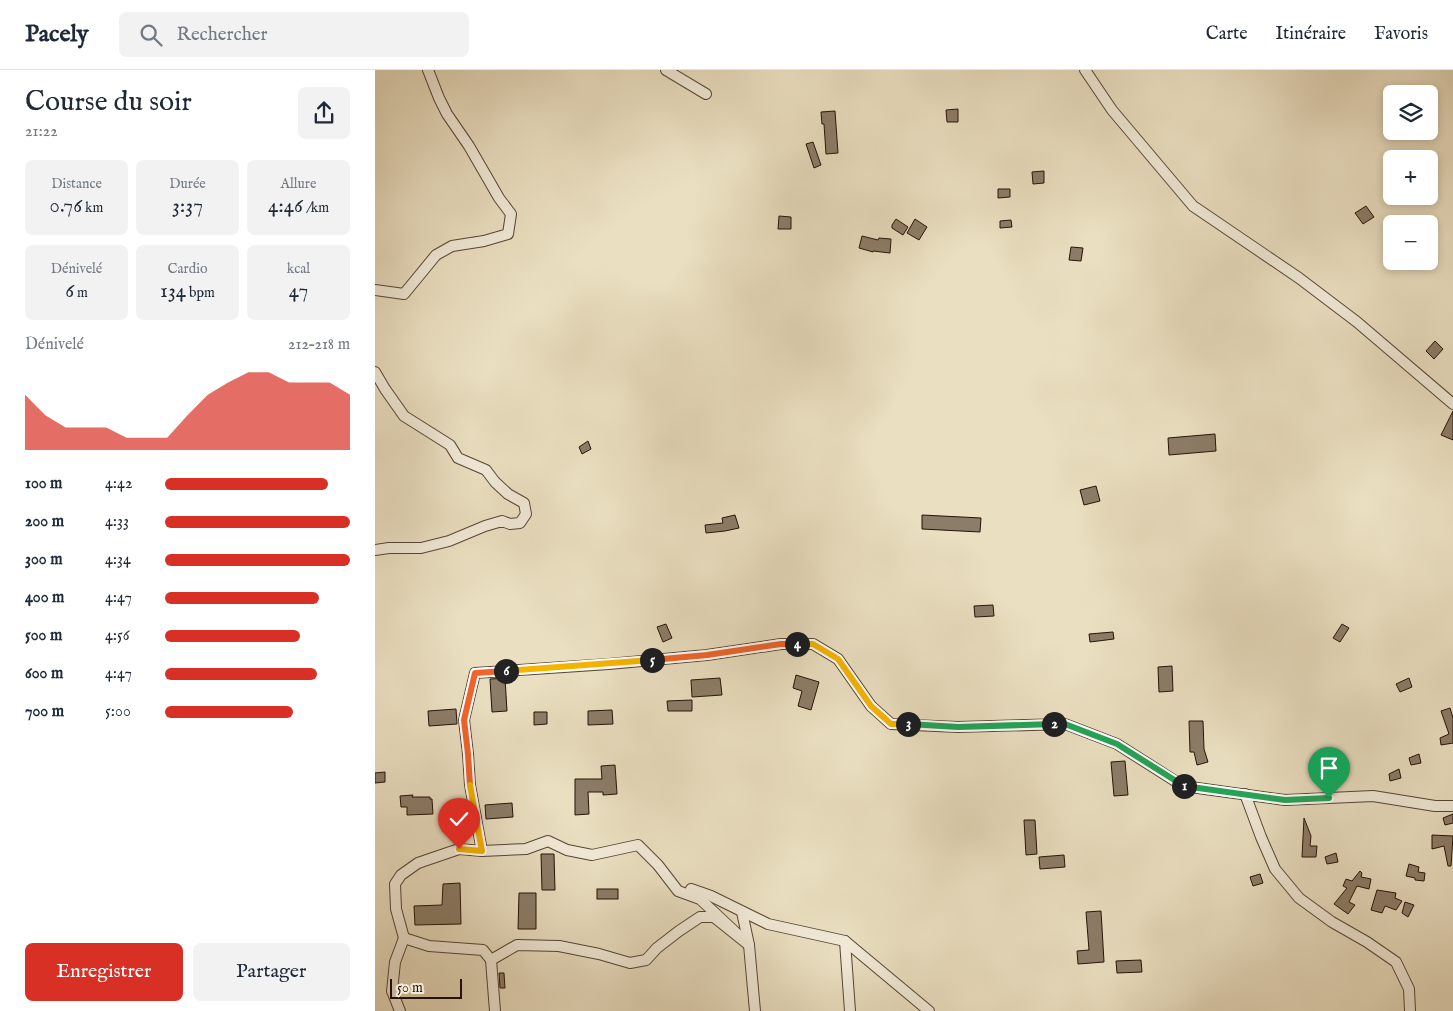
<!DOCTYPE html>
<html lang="fr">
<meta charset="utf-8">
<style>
:root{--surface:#fff;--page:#f2f2f3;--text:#1f2937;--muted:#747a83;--line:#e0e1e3;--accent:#d93025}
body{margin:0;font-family:"IM FELL English",serif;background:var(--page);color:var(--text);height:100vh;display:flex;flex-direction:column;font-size:19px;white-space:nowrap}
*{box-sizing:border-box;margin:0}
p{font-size:16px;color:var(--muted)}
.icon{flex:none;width:28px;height:28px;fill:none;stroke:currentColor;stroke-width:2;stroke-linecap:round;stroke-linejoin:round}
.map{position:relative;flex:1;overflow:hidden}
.drawer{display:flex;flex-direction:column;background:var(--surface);width:375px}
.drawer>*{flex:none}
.buttons{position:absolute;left:1008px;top:15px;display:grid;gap:10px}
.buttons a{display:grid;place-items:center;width:55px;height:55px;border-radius:8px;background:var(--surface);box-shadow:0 2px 8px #0003;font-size:25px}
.scale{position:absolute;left:15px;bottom:12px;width:72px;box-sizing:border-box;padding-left:5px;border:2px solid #261207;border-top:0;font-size:14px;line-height:18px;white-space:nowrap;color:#261207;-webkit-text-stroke:4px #f1ead7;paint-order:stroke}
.pin{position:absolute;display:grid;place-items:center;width:42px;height:42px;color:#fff;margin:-51px -21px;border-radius:50% 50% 50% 0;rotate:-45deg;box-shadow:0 0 5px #0007}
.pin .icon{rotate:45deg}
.km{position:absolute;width:25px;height:25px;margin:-12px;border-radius:50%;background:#222;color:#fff;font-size:14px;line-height:25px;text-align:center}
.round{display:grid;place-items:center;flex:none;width:52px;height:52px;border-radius:8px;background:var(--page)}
.head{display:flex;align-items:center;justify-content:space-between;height:85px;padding:0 25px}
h1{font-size:28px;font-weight:600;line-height:38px}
.figures{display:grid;grid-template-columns:repeat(3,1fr);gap:8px;height:85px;padding:5px 25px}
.figures div{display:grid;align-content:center;border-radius:8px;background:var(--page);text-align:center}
.figures b{font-size:21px;font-weight:600}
.figures small{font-size:14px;font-weight:400}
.figures p{font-size:14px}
.chart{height:140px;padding:10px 25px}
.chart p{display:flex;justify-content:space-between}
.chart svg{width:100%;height:90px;margin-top:5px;fill:var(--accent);opacity:.7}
.cta{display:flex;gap:10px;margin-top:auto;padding:10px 25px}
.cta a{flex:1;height:58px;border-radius:8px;background:var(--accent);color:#fff;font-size:20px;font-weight:600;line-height:58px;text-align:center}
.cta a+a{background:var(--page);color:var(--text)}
ul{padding:0 25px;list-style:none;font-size:16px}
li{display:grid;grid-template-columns:80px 60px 1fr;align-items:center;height:38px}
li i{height:12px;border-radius:6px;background:var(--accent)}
header{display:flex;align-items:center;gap:30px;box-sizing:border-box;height:70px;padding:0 25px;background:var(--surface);border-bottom:1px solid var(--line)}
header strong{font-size:24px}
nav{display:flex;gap:28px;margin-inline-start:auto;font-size:18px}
.search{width:350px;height:45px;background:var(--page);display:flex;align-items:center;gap:12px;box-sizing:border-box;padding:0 18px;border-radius:8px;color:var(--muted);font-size:19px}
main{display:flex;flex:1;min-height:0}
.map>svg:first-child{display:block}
</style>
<header>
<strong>Pacely</strong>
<div class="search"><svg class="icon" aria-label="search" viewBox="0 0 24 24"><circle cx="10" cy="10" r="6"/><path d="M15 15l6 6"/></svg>Rechercher</div>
<nav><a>Carte</a><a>Itinéraire</a><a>Favoris</a></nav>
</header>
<main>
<section class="drawer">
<div class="head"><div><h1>Course du soir</h1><p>21:22</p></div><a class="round"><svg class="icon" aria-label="share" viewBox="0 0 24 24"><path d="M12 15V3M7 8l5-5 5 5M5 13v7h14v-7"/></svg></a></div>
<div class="figures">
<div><p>Distance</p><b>0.76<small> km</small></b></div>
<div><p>Durée</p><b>3:37</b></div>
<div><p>Allure</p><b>4:46<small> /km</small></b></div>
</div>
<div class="figures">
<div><p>Dénivelé</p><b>6<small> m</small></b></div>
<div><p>Cardio</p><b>134<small> bpm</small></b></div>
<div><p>kcal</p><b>47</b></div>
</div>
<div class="chart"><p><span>Dénivelé</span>212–218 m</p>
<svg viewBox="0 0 160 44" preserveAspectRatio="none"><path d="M0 44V17L10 27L20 33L30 33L40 33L50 38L60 38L70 38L80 27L90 17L100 11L110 6L120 6L130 11L140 11L150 11L160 17V44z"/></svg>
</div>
<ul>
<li><b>100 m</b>4:42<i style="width:88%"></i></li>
<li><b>200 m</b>4:33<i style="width:100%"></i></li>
<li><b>300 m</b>4:34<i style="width:100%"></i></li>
<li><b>400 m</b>4:47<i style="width:83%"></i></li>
<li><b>500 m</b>4:56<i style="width:73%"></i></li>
<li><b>600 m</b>4:47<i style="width:82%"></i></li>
<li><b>700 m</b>5:00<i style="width:69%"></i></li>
</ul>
<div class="cta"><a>Enregistrer</a><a>Partager</a></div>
</section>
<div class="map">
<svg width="1078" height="941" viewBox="0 0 1078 941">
<rect width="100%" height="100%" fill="#eadfc1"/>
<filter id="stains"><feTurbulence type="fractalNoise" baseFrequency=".004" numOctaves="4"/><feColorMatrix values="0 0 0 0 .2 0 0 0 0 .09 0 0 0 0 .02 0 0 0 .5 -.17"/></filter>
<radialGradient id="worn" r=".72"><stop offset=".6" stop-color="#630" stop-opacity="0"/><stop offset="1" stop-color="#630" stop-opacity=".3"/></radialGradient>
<g fill="#8c7d68" stroke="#261207">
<path d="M583 39V52H572L571 40Z"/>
<path d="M460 41 463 83 451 84 449 54H447L446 42Z"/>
<path d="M438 72 446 95 439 98 431 74Z"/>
<path d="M669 101V113L658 114 657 102Z"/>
<path d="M623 119H635V127L623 128Z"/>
<path d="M991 136 999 147 988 154 980 143Z"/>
<path d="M404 146 416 147V159H403Z"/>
<path d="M521 149 533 157 528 165 517 158V155Z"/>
<path d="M540 149 552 157 544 170 532 163Z"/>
<path d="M636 150 637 157 625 158V151Z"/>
<path d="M487 166 503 170 504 168 516 169 515 183 498 181V182L484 178Z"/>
<path d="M696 177 708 178 706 191 694 190Z"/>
<path d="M1060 271 1068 279 1059 289 1051 281Z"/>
<path d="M1078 341V370L1066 365Z"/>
<path d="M840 364 841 381 794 385 793 368Z"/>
<path d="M213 371 216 379 207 384 204 377Z"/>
<path d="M721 416 725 431 709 435 705 420Z"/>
<path d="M360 445 364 458 350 461 331 463 330 455 348 453 347 448Z"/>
<path d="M547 445 606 448 605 462 547 459Z"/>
<path d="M618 535 619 546 600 547 599 536Z"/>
<path d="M291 554 297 568 288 572 282 557Z"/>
<path d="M967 554 974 558 965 572 958 568Z"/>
<path d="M738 562 739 569 715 572 714 564Z"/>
<path d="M797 596 798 621 784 622 783 597Z"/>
<path d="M421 605 444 612 436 640 423 636 427 621 418 618Z"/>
<path d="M130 608 132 641 117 642 115 609Z"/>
<path d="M345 608 347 625 317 627 316 610Z"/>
<path d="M1034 608 1037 617 1025 622 1021 614Z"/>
<path d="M317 630V641H293L292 631Z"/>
<path d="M1075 638 1078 648V673L1066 675 1065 668 1074 664 1066 641Z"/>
<path d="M81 639 82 654 54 656 53 641Z"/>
<path d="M237 640 238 654 213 655V641Z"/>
<path d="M159 642H172V654L159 655Z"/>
<path d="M814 651H828L829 679 833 692 822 695 819 682H815Z"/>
<path d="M1044 684 1046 693 1036 695 1034 688Z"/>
<path d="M750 691 753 725 739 726 736 692Z"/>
<path d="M240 695 242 724 228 725V722H213L214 744 200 745V709H227L226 696Z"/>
<path d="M1024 699 1026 708 1015 711 1014 704Z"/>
<path d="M10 702V712L0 713V703Z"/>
<path d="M38 725 37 727H55V729H57L58 744 32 745V737H26L25 726Z"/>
<path d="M137 733 138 747 111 749 110 735Z"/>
<path d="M1078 744V753L1070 755 1068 748Z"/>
<path d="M929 748 936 766 935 776H942L941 787H927Z"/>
<path d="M649 750H660L662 784 651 785Z"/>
<path d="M1057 765 1078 766 1076 796H1073L1069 776 1057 779Z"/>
<path d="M961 783 963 792 952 794 950 787Z"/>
<path d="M166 784H179L180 820H167Z"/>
<path d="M689 785 690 797 665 799 664 787Z"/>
<path d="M1034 794 1044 797 1043 802 1050 803 1049 811 1040 810V808L1031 806Z"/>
<path d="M985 801 987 803 986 807 996 809 994 819 982 816 974 832 980 835 973 844 959 834 972 818 968 816 971 809 977 811Z"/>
<path d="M885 804 888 813 878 816 875 807Z"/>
<path d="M85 813 86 854 40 855 39 836 67 835 68 814Z"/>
<rect x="222" y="819" width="21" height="10"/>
<path d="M1002 820 1021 823 1020 828 1027 831 1021 840 1010 836 1007 843 996 840Z"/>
<path d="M144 823H161V859H143Z"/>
<path d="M1030 832 1039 835 1033 847 1027 843Z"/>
<path d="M726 841 729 892 703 894 702 881 714 880 711 842Z"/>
<path d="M766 890 767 902 742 903 741 891Z"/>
<path d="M124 903H129L130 918H125Z"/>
</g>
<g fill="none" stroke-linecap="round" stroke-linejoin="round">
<defs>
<g id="minor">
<path d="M291 0 331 24"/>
<path d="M710 0 737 40 818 136 924 208 982 252 1078 334"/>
<path d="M0 220 29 224 61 185 77 176 109 171 133 164 136 144 124 128 94 76 72 44 64 28 53 0"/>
<path d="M0 302 10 319 29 346 75 375 83 388 111 400 120 412 133 424 149 433 151 444 145 453 135 454 127 451 110 456 74 471 46 478H14L0 480"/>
<path d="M870 724 886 767 900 799 924 828 957 852 992 872 1021 892 1034 919 1035 941"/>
<path d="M173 771 192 780 217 785 263 775 283 795 303 821 325 829 374 875 339 847H325L304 861 282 878 271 890 255 893 224 884 184 876 142 875 116 890 108 880 54 876 29 868 21 839 20 814 26 805 43 793 84 779 107 781 151 779Z"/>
<path d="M107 781 95 715 93 684 89 650 100 603 234 594 332 585 406 574H438L463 589 496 636 516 654 583 657 690 654 742 674 808 716 910 730 998 726 1060 736H1078"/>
<path d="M316 819 336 826 393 854 470 871 554 941"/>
<path d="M367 842 374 875 380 941"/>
<path d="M470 871 475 941"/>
<path d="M116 890 120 941"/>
<path d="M25 941 17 921 20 892 29 868"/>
</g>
</defs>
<use href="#minor" stroke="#574536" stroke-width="12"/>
<use href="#minor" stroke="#f1ead7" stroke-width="10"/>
</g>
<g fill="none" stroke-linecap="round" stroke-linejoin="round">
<defs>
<path id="split-1" d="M809 716 910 730 954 728"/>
<path id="split-2" d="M679 654H690L742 674 809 716"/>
<path id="split-3" d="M533 654 583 657 679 654"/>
<path id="split-4" d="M422 574H438L463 589 496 636 516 654H533"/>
<path id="split-5" d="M277 590 332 585 406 574H422"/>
<path id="split-6" d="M131 601 277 590"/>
<path id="split-7" d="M95 715 93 684 89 650 100 603 131 601"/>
<path id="split-8" d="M84 779 107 781 95 715"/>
</defs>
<use href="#split-1" stroke="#fff" stroke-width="10"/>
<use href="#split-2" stroke="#fff" stroke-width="10"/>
<use href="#split-3" stroke="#fff" stroke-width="10"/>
<use href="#split-4" stroke="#fff" stroke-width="10"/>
<use href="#split-5" stroke="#fff" stroke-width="10"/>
<use href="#split-6" stroke="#fff" stroke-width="10"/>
<use href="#split-7" stroke="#fff" stroke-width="10"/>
<use href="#split-8" stroke="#fff" stroke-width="10"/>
<use href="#split-1" stroke="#22a559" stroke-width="6"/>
<use href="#split-2" stroke="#22a559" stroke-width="6"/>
<use href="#split-3" stroke="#22a559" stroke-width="6"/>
<use href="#split-4" stroke="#f5b400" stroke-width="6"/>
<use href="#split-5" stroke="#f0652b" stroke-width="6"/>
<use href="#split-6" stroke="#f5b400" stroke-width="6"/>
<use href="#split-7" stroke="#f0652b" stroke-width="6"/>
<use href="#split-8" stroke="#f5b400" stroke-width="6"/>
</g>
<rect width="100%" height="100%" filter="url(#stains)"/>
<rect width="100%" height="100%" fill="url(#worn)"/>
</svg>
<div class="buttons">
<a><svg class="icon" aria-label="layers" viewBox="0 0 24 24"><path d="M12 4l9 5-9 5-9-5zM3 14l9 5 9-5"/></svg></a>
<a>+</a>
<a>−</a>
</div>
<div class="scale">50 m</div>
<div class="pin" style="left:954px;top:728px;background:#1e9e55"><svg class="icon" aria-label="arrive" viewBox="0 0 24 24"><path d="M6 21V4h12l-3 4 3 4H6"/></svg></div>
<div class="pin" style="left:84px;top:779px;background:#d93025"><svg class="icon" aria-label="check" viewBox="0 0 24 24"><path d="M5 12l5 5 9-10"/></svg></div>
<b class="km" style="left:809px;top:716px">1</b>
<b class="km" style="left:679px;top:654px">2</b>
<b class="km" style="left:533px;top:654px">3</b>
<b class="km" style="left:422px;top:574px">4</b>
<b class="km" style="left:277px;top:590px">5</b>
<b class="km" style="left:131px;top:601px">6</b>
</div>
</main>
